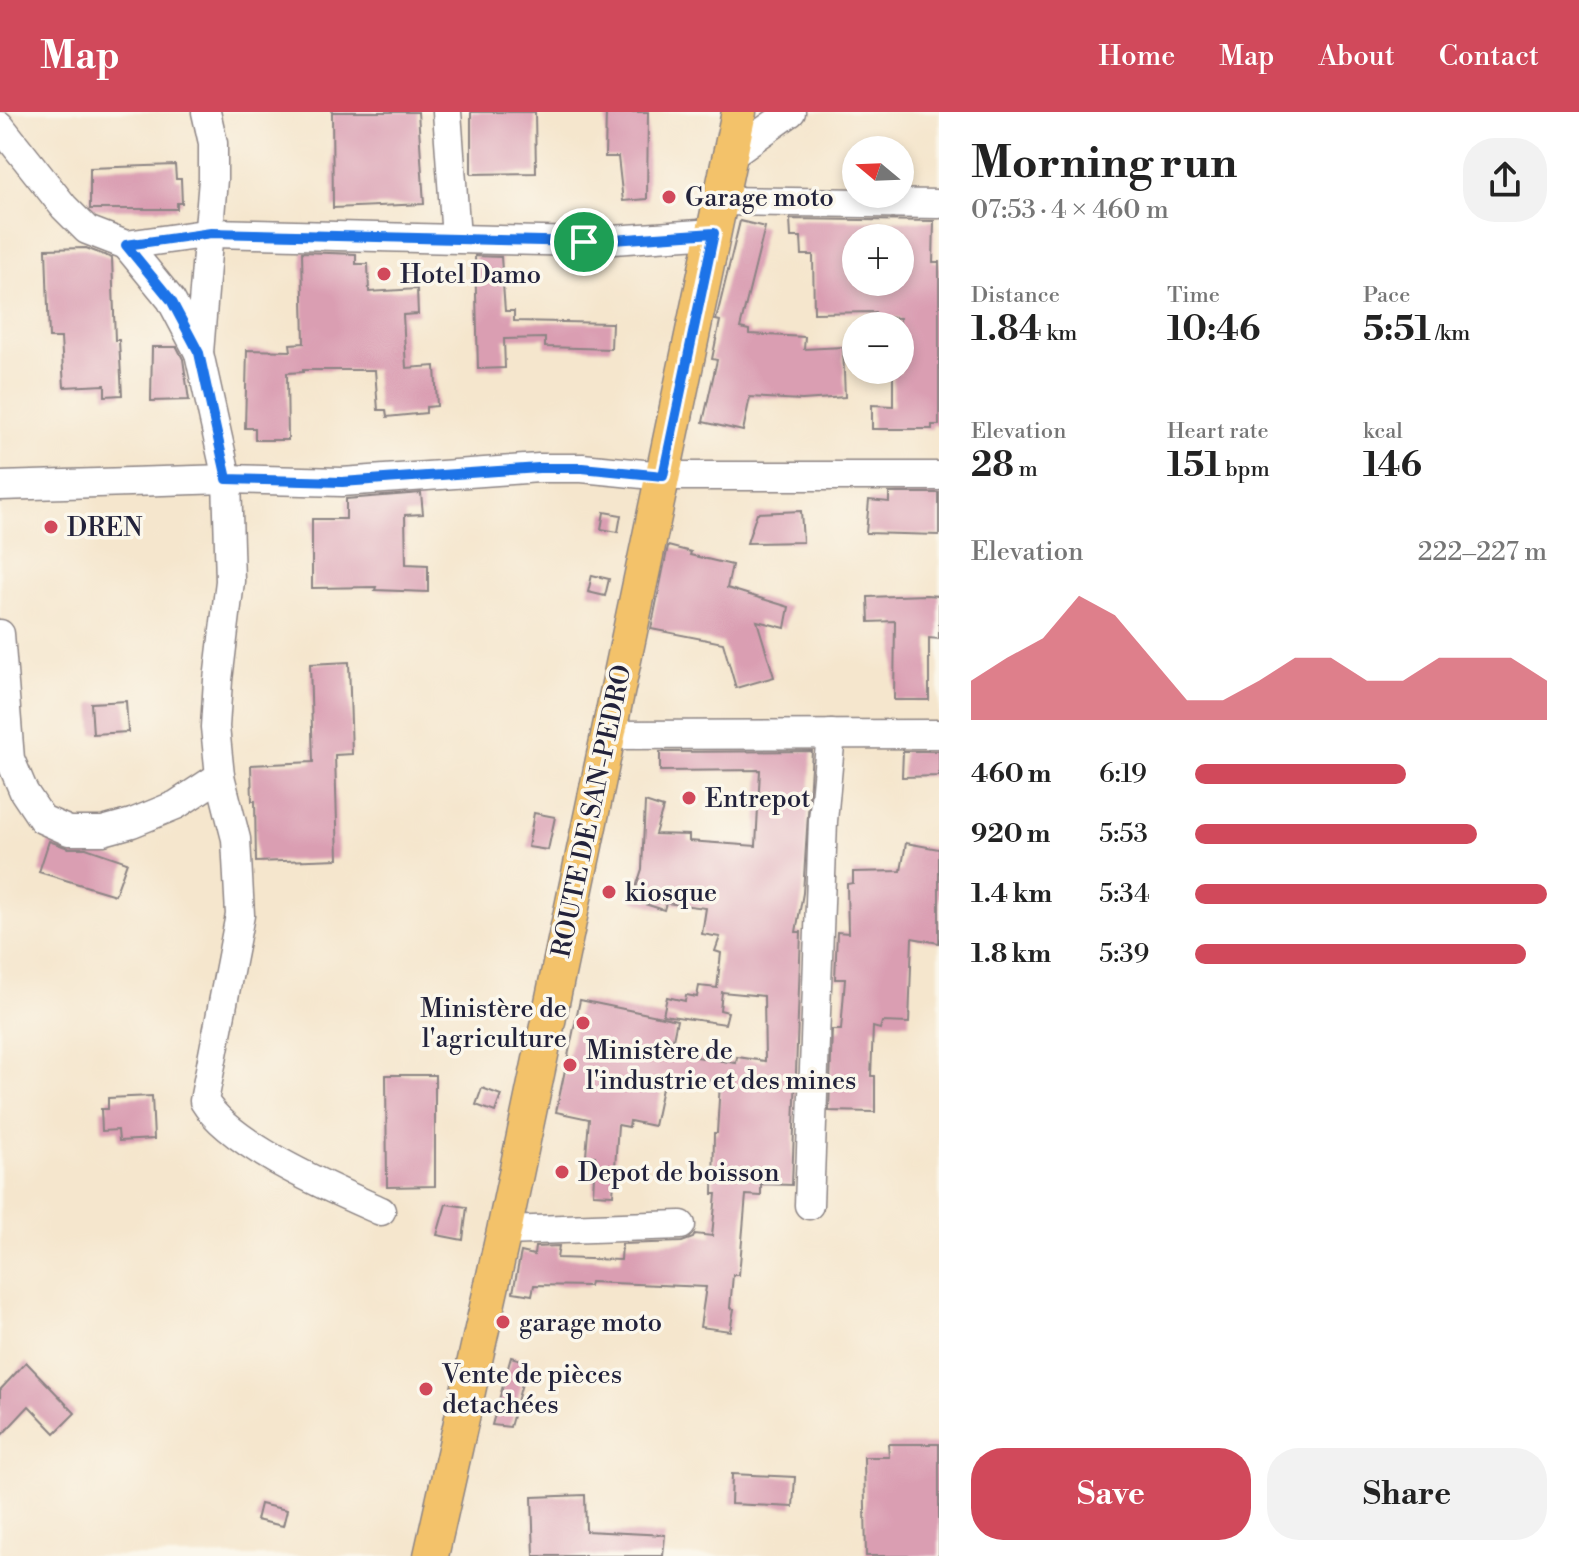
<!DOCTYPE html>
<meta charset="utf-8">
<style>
:root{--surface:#fff;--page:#f2f2f2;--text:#222;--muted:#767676;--accent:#d1495b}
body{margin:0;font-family:"Libre Bodoni",serif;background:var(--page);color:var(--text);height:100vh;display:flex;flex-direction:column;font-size:30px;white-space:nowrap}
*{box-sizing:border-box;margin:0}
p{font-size:26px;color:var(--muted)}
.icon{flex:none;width:44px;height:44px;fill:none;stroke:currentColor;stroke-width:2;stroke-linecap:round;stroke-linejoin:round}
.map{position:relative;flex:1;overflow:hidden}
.side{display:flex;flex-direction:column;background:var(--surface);width:640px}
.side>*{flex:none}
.needle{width:52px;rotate:289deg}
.fabs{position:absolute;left:842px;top:24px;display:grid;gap:16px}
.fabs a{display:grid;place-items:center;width:72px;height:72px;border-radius:50%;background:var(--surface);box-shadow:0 4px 12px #0003;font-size:40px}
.pin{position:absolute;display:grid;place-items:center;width:68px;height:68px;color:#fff;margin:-34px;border:4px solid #fff;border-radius:50%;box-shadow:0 2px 8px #0007}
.round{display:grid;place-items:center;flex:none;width:84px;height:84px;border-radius:32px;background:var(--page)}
.summary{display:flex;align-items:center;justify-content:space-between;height:136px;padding:0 32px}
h1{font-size:44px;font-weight:700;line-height:60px}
.stats{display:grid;grid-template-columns:repeat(3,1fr);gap:12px;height:136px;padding:8px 32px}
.stats div{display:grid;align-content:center}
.stats b{font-size:34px;font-weight:700}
.stats small{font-size:22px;font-weight:400}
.stats p{font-size:22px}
.chart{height:224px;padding:16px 32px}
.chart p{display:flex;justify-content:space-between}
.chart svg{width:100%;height:144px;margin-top:8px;fill:var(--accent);opacity:.7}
.primary-button{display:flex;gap:16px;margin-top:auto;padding:16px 32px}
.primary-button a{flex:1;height:92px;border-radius:32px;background:var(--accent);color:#fff;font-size:32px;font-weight:700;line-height:92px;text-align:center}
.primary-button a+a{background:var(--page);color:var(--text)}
ul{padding:0 32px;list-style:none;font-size:26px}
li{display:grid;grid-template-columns:128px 96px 1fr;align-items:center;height:60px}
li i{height:20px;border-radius:10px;background:var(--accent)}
header{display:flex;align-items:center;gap:48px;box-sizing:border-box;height:112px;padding:0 40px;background:var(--accent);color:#fff}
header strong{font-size:38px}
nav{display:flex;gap:44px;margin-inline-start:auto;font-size:28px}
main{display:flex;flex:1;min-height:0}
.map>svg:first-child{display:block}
</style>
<header>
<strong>Map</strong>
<nav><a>Home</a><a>Map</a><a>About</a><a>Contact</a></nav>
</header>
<main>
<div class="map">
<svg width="939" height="1444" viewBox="0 0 939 1444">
<rect width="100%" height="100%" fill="#fbf7ec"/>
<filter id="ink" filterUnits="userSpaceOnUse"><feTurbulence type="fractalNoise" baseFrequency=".0125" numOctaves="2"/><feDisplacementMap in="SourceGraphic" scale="16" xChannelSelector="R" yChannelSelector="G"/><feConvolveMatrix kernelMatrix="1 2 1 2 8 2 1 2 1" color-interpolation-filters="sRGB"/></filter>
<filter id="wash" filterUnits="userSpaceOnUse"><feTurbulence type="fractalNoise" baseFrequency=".006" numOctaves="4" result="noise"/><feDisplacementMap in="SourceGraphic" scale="32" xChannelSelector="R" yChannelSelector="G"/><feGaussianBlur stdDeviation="1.8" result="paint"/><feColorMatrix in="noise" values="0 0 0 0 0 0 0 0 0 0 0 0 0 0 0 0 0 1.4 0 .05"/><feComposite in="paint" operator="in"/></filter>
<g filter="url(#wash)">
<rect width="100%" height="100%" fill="#f5e6cd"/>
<g id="blocks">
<g fill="#da9eb2" fill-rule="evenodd">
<path d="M332 0H418L424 92 333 96Z"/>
<path d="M471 0H535L536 61 471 62Z"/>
<path d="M606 0H648L647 87 623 89 618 45H605Z"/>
<path d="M175 53 176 67H181L182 91H177V97H90V56Z"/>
<path d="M790 107 934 109 933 150H939V313H932V317H872V293L893 294V261H900V206L874 205 875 200 814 201 813 143H802L801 125H791ZM856 126H900V170H856Z"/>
<path d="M740 109 765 115 740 216 749 218V222L805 225 804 237 843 235 845 285 802 288 750 285 743 319 703 310 717 248 712 247 720 209 716 208Z"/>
<path d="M86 136 112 146 115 228H119L122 283 105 284V273L64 275 61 226H49L46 137Z"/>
<path d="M302 140 356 142V152H368L369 180 417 177 418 202 403 203 406 256 435 254 437 294 426 295V301L387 305 386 298H378L375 258H303V260L287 261 288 328H255V316H245L247 238 291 239 290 232 304 231Z"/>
<path d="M475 144 501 145 505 199H514V209L612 211 611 237 545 235V226L504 227 505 256 478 257Z"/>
<path d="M152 235H177L183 247 189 288 151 289Z"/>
<path d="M421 381 423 402 405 403 406 452 428 453V480L375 478 376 475 312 476V407H346V387Z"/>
<path d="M889 381H939V423L866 421 869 388 889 390Z"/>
<path d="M801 399 803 430 747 431 757 401Z"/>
<path d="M604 400 621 403 618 420 601 417Z"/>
<path d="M668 434 691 440 690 443 732 453 727 476 789 495 785 516 757 509 774 565 736 576 723 531 651 517Z"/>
<path d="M592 463 609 467 605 484 588 480Z"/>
<path d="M926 483 939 484V527L929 526V588H894L895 509 869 510 868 485Z"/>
<path d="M349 550 352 642 335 643 338 747 256 750 255 689H252L251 653 313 650 310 552Z"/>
<path d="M126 589 128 620 93 622 91 591Z"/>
<path d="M812 639 803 781 796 820H801L792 1073 761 1072V1084L746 1083 739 1163H733L730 1196 734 1197 730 1219 700 1215 706 1175 590 1170 589 1174 534 1173 532 1183 513 1180 521 1140 534 1143 535 1135 559 1134 557 1146 621 1148 622 1132 682 1130 693 1126 695 1122 712 1124 716 1082H713L714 1021H717L720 970 665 962 654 1014 630 1009 629 1015 618 1013 613 1083 593 1082 595 1044H586L589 1007 556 1000 580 888 677 908 670 941 736 951 737 945 765 949 764 884 722 880 720 898 728 900 725 912 663 903 667 885 685 889 686 883 697 885 699 874 717 876 721 841 715 839 720 825 702 822 706 796 666 791 664 798 632 788 642 757 645 690 663 696 655 722 689 723V729L756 734 760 658 660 659V640Z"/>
<path d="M903 639H939V664L902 665Z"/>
<path d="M534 701 555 705 548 738 528 735Z"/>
<path d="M49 729 68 736H86L127 750 115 783 39 760Z"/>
<path d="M906 731 939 737V831L912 826 909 911 882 910 880 917 873 915 871 964H875V1000L829 999 832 918H841L845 867H835L837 820 848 821 847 772 853 771V760L901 759Z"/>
<path d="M386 963H435V1074L387 1075Z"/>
<path d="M482 976 501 983 495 1000 476 993Z"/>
<path d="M152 984 154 1027 119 1029 118 1018 102 1019 101 997H108V986Z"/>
<path d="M446 1092 467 1095 463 1128 437 1123Z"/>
<path d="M511 1245 528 1250 510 1315 492 1313Z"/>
<path d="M26 1250 75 1301 55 1321 29 1294 0 1325V1278Z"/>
<path d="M888 1332H939V1444H866L864 1345H889Z"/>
<path d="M732 1362 795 1365 793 1395 731 1392Z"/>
<path d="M585 1383 586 1419 665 1423 663 1444H534L532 1385Z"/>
<path d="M260 1392 287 1398 283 1414 256 1408Z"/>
</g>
</g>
</g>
<g filter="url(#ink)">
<use href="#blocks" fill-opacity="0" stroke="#8c8484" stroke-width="2"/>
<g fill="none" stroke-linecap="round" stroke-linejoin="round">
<defs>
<g id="minor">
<path d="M206 0 213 31V67L199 241 227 367 230 469 218 568 215 615 220 664 236 727 240 803 204 989C231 1034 332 1077 381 1099"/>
<path d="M447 0 456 126"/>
<path d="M0 14 64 95 87 118 126 133 211 121 584 130 714 121"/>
<path d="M729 44 791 0"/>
<path d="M719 89 939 92"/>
<path d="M126 133 171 188 199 241"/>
<path d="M0 374 227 367 342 370 539 356H582L663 364H939"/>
<path d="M0 522 10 647 24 680 42 707 69 719H103L132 711 176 693 220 664"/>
<path d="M607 623 939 622"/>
<path d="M809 1093 823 709 831 622"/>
<path d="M504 1119 681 1113"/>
</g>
<path id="major" d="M431 1444 504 1119 739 0"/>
</defs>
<use href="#minor" stroke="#8c8484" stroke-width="31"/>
<use href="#major" stroke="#8c8484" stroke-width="37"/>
<use href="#minor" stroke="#fff" stroke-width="28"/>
<use href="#major" stroke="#f3c26a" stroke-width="34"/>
</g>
</g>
<g fill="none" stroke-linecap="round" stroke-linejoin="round" filter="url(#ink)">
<defs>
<path id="route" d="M211 121 584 130 714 121 663 364 582 356H539L342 370 227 367 199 241 171 188 126 133Z"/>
</defs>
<use href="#route" stroke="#fff" stroke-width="16"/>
<use href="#route" stroke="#1a73e8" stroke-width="10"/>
</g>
<g fill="#d1495b" stroke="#fbf7ec" stroke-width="3">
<circle cx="669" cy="85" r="8"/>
<circle cx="384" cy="162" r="8"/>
<circle cx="51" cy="415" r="8"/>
<circle cx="689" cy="686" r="8"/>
<circle cx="609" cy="780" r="8"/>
<circle cx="583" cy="911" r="8"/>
<circle cx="570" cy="953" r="8"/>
<circle cx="562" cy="1060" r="8"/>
<circle cx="503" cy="1210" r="8"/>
<circle cx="426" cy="1277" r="8"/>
</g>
<g text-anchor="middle" stroke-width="7" stroke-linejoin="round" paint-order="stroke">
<g font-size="26" fill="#22223b" stroke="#fbf7ec" text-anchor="start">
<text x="685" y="94">Garage moto</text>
<text x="400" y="171">Hotel Damo</text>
<text x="67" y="424">DREN</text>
<text x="705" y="695">Entrepot</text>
<text x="625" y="789">kiosque</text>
<text x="567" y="905" text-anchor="end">Ministère de<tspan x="567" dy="30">l'agriculture</tspan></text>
<text x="586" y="947">Ministère de<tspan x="586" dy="30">l'industrie et des mines</tspan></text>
<text x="578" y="1069">Depot de boisson</text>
<text x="519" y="1219">garage moto</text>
<text x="442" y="1271">Vente de pièces<tspan x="442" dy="30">detachées</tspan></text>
</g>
<g font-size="26" fill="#22223b" stroke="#fbf7ec">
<text transform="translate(591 699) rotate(-78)" y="9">ROUTE DE SAN-PEDRO</text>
</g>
</g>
</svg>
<div class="fabs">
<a><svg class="needle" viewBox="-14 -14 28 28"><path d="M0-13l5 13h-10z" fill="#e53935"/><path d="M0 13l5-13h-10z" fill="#767676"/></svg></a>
<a>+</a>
<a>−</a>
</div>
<div class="pin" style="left:584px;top:130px;background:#1e9e55"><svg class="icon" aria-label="arrive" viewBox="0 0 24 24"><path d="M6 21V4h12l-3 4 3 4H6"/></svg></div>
</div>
<section class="side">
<div class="summary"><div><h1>Morning run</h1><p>07:53 · 4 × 460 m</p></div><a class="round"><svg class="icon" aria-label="share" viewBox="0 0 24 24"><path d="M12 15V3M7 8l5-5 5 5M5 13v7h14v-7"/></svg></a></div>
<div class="stats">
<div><p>Distance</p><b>1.84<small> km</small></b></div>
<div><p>Time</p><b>10:46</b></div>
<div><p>Pace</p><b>5:51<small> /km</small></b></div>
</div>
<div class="stats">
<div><p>Elevation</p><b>28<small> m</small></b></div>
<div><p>Heart rate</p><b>151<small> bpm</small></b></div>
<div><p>kcal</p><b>146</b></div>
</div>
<div class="chart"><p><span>Elevation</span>222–227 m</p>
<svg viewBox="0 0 160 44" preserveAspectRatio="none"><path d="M0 44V32L10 25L20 19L30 6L40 12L50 25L60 38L70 38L80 32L90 25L100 25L110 32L120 32L130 25L140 25L150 25L160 32V44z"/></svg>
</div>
<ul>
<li><b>460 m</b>6:19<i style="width:60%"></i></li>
<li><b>920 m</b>5:53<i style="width:80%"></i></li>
<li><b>1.4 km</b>5:34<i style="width:100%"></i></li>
<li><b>1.8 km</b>5:39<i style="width:94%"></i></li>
</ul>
<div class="primary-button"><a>Save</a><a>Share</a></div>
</section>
</main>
